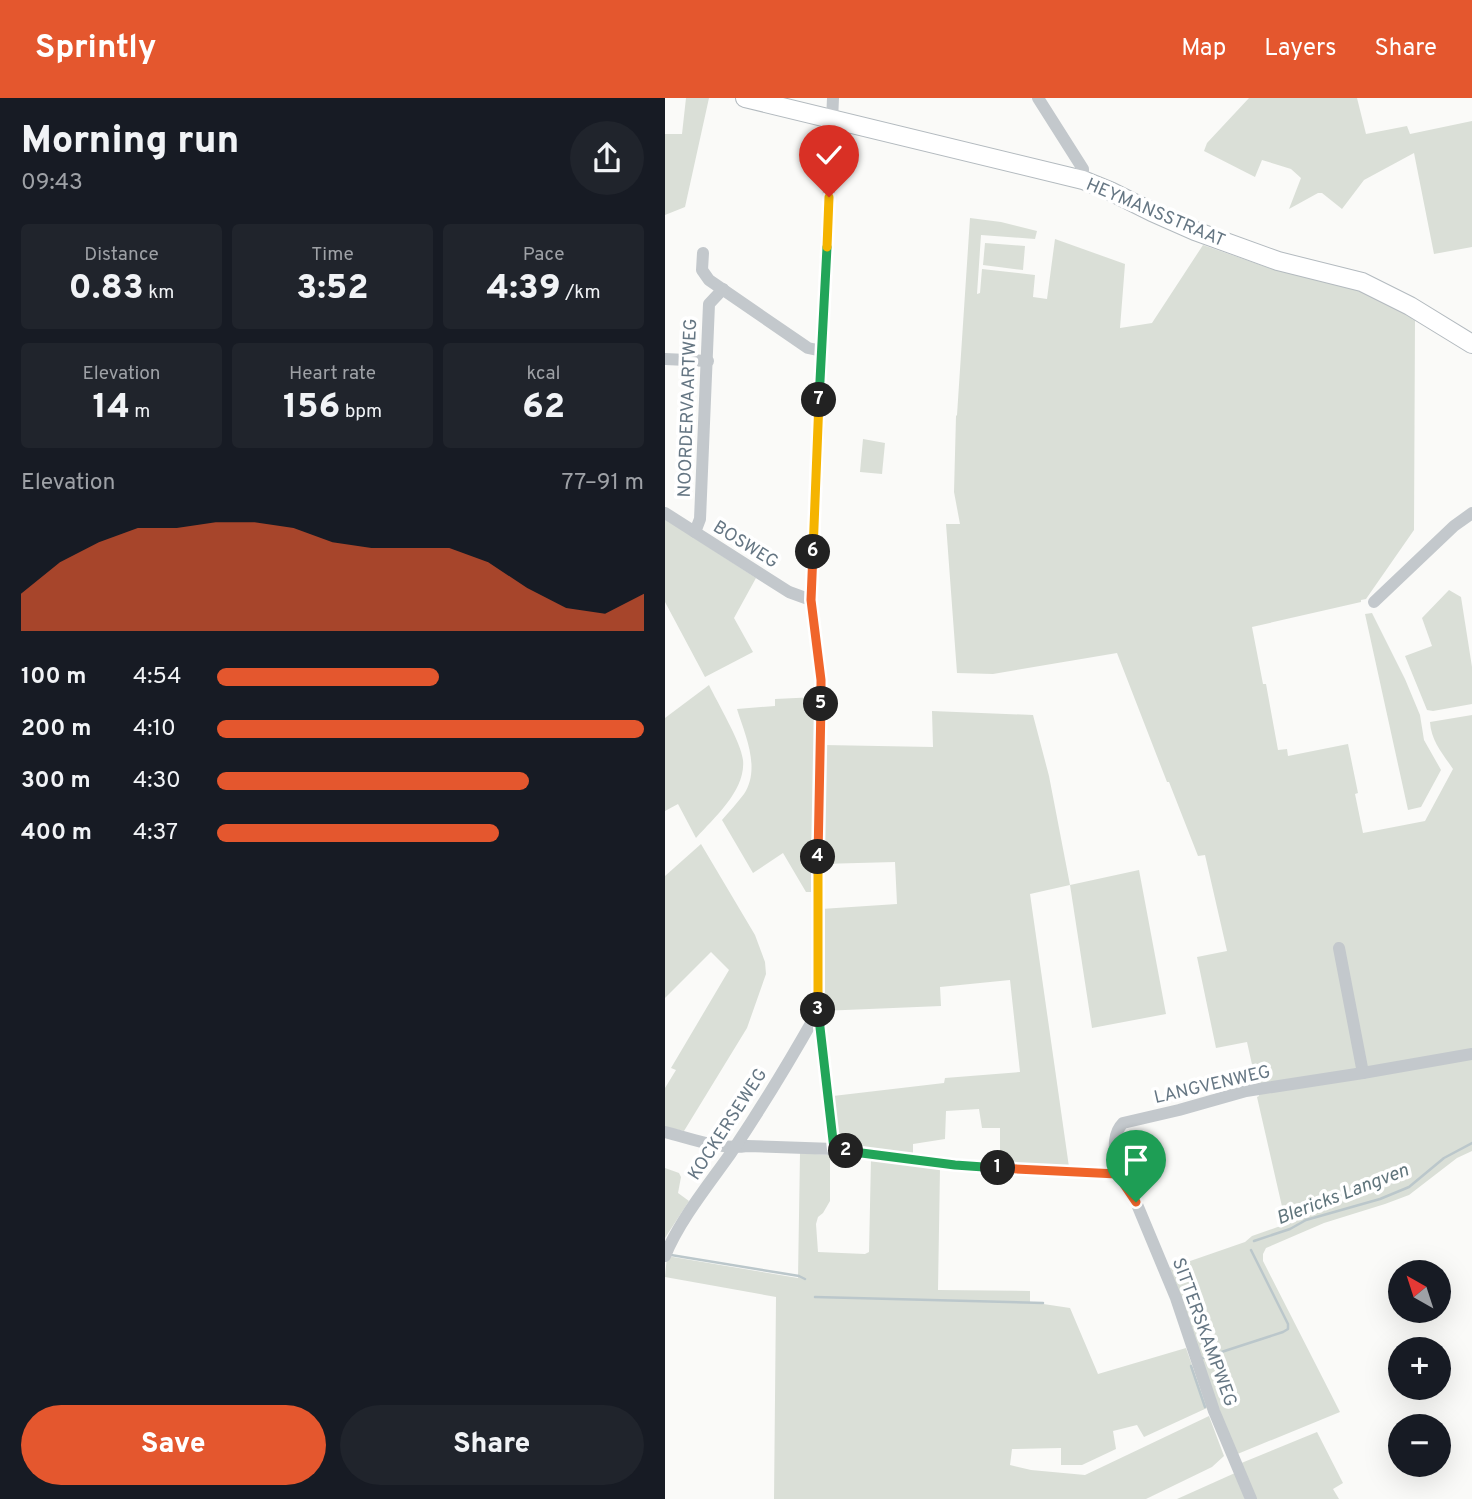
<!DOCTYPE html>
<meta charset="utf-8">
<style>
:root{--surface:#171b24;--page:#20242c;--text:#f1f3f6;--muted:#9ea1a6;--accent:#e4572e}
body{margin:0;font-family:Overpass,sans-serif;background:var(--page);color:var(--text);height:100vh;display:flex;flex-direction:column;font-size:26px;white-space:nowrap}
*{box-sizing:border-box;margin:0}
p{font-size:23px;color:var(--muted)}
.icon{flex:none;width:38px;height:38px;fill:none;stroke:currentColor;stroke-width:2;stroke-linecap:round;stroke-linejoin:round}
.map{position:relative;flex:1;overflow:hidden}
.drawer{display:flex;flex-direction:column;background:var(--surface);width:665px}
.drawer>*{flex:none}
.needle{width:46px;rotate:321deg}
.fabs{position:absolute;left:723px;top:1162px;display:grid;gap:14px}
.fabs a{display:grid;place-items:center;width:63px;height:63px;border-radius:50%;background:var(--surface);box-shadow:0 7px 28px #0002;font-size:35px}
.pin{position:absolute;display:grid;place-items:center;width:60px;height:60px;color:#fff;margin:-72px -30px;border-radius:50% 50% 50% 0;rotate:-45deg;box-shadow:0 0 7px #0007}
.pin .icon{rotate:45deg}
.km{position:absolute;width:35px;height:35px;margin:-18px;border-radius:50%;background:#222;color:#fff;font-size:19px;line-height:35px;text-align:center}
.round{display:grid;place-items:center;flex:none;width:74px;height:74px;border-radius:37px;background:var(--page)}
.headline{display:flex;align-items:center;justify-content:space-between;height:119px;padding:0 21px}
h1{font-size:38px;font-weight:800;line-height:52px}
.stats{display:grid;grid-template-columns:repeat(3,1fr);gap:10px;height:119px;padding:7px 21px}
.stats div{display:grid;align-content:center;border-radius:7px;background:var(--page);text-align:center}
.stats b{font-size:35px;font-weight:800}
.stats small{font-size:19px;font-weight:400}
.stats p{font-size:19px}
.chart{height:196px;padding:14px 21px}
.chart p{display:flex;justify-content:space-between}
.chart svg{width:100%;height:126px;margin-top:7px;fill:var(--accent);opacity:.7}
.action{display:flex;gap:14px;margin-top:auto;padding:14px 21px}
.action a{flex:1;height:80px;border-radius:42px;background:var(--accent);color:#fff;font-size:28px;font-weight:800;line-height:80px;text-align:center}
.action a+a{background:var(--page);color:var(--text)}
ul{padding:0 21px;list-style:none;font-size:23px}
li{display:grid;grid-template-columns:112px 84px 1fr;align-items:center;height:52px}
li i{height:18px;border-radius:9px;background:var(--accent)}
header{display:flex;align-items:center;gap:42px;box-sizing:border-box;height:98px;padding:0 35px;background:var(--accent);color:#fff}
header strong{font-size:33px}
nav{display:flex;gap:38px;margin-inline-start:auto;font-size:24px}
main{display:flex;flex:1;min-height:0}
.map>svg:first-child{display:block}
</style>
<header>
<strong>Sprintly</strong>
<nav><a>Map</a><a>Layers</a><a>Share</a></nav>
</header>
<main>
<section class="drawer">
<div class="headline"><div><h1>Morning run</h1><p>09:43</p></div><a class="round"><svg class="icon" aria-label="share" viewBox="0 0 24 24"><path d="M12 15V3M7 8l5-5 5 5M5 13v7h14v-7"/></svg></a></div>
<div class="stats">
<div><p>Distance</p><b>0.83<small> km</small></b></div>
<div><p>Time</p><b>3:52</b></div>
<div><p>Pace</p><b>4:39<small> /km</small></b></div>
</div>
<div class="stats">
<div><p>Elevation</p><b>14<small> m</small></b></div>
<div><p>Heart rate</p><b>156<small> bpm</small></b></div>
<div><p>kcal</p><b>62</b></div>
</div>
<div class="chart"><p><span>Elevation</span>77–91 m</p>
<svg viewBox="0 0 160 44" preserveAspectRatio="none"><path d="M0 44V31L10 20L20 13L30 8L40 8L50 6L60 6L70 8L80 13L90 15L100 15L110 15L120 20L130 29L140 36L150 38L160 31V44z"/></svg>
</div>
<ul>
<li><b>100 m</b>4:54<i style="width:52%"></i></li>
<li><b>200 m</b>4:10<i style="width:100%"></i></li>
<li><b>300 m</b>4:30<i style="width:73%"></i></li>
<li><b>400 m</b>4:37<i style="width:66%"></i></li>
</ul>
<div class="action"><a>Save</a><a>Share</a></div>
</section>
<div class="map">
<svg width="807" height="1401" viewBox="0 0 807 1401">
<rect width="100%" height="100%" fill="#fafaf8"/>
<g fill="#dadfd7">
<path d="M21 0H44L20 109 0 117V36H17Z"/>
<path d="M584 0H692L701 36 742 28 745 36 807 23V149L769 156 749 55 699 82 677 111 657 95H653L624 111 636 80 626 71 597 62 590 79 539 53 542 45Z"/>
<path d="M305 120 336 124 372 133 370 141 316 137 312 196 315 195 317 171 370 177 368 199 382 201 390 141 460 166 455 230 487 225 538 147 610 172 611 169 705 195 751 221H747L750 222 749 432 701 501 696 502V504L587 529 598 586H601L613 652 622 651 623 658 683 646 693 695 690 696 698 735 760 723 788 671C778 656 766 643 765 624L807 617V1053L792 1060 744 1097 720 1106 659 1125 601 1150 598 1156V1163L675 1314 570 1357 505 1170 580 1144 587 1138 621 1126 592 999 594 998 582 944 551 950 532 859 562 853 540 757 533 758 504 684H502L452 555 328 576 292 575 281 426H295L289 394 291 318 292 317Z"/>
<path d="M320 145 360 148 358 172 318 167Z"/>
<path d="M198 341 220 345 217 376 195 374Z"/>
<path d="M0 421 91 480 69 520 88 554 40 579 0 504Z"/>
<path d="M784 492 796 499 807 569V606L768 613 762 612 740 558 767 548 757 520Z"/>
<path d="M707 515 740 581 755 617 759 642 776 672 756 709 743 712 700 516Z"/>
<path d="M44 587C52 604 76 644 78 662 81 692 50 719 31 740L13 706 0 713V620Z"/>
<path d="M152 599 147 794H141L118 755 88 775 57 722C64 714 72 705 79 696 96 670 80 637 72 611L110 608V601Z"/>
<path d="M267 613 368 617 384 678 405 787 474 772 501 916 427 930 405 787 365 796 404 1069 335 1066V1030H317L314 1011 281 1013 280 1041 248 1046V1057C232 1055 183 1055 174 1041 169 1033 169 1009 168 998L279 985 280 980 355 974 345 882 275 889 276 908 156 913V811L232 806 230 764 156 766 159 647 268 649Z"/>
<path d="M36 746 90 837 100 864 101 876 82 930 19 1033 0 1029V990L11 972 6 970 64 872 46 854 0 900V778Z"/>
<path d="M135 1055 165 1057V1103L158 1115 153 1119 151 1126 153 1154 200 1156 204 1154 206 1061 275 1070 273 1192 365 1193V1204L405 1210 433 1276 521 1250 542 1310 479 1339 472 1327 448 1333 451 1351 417 1367H396V1350L347 1351 345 1367 366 1372 420 1377 544 1318 559 1358 547 1369 481 1401H109L111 1199 0 1179 2 1158 133 1180Z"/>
<path d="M0 1070 14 1075 16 1079 13 1095 24 1103 0 1140Z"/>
<path d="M652 1334 678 1385 668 1391 674 1401H589L574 1366Z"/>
<path d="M570 1375 580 1401H512Z"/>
</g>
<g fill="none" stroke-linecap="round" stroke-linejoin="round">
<g stroke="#bbc7cb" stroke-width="2.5">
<path d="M589 1143 625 1131 641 1122 715 1101 744 1089 779 1060 807 1045"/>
<path d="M6 1157 134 1178 140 1181"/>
<path d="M150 1199 378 1205"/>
<path d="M538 1260 618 1234 623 1231V1226L586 1152"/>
<path d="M526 1268 540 1309"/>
</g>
<defs>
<path id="secondary" d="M80 0 418 82 445 93 487 114 530 133 613 163 697 184 745 208 807 246"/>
</defs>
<use href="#secondary" stroke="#b3babf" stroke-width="20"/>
<g stroke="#c3c8cc" stroke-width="12">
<path d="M168 0 146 502 156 582 152 811 153 913 169 1051"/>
<path d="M373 0 418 71V82"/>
<path d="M38 155 37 172 44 182 143 250 157 253"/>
<path d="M0 261 43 263"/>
<path d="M0 415 124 494 146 502"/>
<path d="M30 434 35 421 44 206 58 191"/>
<path d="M709 504 789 428 807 415"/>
<path d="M674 850 698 975"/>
<path d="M0 1034C27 1041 55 1052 82 1048L169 1051 290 1067 452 1076"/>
<path d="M452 1076C451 1058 445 1038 458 1025L514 1012 581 993 698 975 807 956"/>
<path d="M452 1076 471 1104 511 1200 549 1313 586 1401"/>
<path d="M0 1158C14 1123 44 1086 66 1055 97 1009 126 961 153 913"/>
</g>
<use href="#secondary" stroke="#fff" stroke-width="18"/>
</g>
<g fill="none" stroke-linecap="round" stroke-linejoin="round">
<defs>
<path id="split-1" d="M333 1070 452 1076 471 1104"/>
<path id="split-2" d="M181 1053 290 1067 333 1070"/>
<path id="split-3" d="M153 912 169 1051 181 1053"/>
<path id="split-4" d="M153 912V759"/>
<path id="split-5" d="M153 759 156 606"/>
<path id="split-6" d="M148 454 146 502 156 582V606"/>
<path id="split-7" d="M148 454 154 302"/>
<path id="split-8" d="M154 302 162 149"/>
<path id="split-9" d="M162 149 164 99"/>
</defs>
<use href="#split-1" stroke="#fff" stroke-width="14"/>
<use href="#split-2" stroke="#fff" stroke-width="14"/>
<use href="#split-3" stroke="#fff" stroke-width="14"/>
<use href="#split-4" stroke="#fff" stroke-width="14"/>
<use href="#split-5" stroke="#fff" stroke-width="14"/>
<use href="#split-6" stroke="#fff" stroke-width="14"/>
<use href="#split-7" stroke="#fff" stroke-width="14"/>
<use href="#split-8" stroke="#fff" stroke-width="14"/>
<use href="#split-9" stroke="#fff" stroke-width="14"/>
<use href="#split-1" stroke="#f0652b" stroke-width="9"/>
<use href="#split-2" stroke="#22a559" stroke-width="9"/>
<use href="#split-3" stroke="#22a559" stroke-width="9"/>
<use href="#split-4" stroke="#f5b400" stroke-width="9"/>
<use href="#split-5" stroke="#f0652b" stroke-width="9"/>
<use href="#split-6" stroke="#f0652b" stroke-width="9"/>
<use href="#split-7" stroke="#f5b400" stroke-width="9"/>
<use href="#split-8" stroke="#22a559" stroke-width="9"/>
<use href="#split-9" stroke="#f5b400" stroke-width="9"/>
</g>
<g text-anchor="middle" stroke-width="7" stroke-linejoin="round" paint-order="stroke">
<g font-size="18" fill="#657683" stroke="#fff">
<text transform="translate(491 114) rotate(23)" y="6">HEYMANSSTRAAT</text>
<text transform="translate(22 310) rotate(-88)" y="6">NOORDERVAARTWEG</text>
<text transform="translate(81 446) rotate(32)" y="6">BOSWEG</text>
<text transform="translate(547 986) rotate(-13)" y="6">LANGVENWEG</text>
<text transform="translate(62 1026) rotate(-57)" y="6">KOCKERSEWEG</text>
<text transform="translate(540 1234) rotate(70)" y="6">SITTERSKAMPWEG</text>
</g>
<g font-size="19" font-style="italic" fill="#60757c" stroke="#fff">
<text transform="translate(677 1095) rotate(-21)" y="7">Blericks Langven</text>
</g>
</g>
</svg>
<div class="fabs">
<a><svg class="needle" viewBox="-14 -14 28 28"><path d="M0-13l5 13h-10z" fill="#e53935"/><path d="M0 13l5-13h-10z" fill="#9ea1a6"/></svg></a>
<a>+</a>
<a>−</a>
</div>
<div class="pin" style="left:471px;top:1104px;background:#1e9e55"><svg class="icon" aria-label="arrive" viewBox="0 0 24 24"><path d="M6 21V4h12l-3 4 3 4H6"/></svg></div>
<div class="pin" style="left:164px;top:99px;background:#d93025"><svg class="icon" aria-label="check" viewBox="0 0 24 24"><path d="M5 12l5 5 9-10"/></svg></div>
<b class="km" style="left:333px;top:1070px">1</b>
<b class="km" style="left:181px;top:1053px">2</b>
<b class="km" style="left:153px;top:912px">3</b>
<b class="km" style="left:153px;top:759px">4</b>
<b class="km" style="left:156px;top:606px">5</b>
<b class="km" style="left:148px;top:454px">6</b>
<b class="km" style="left:154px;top:302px">7</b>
</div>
</main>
